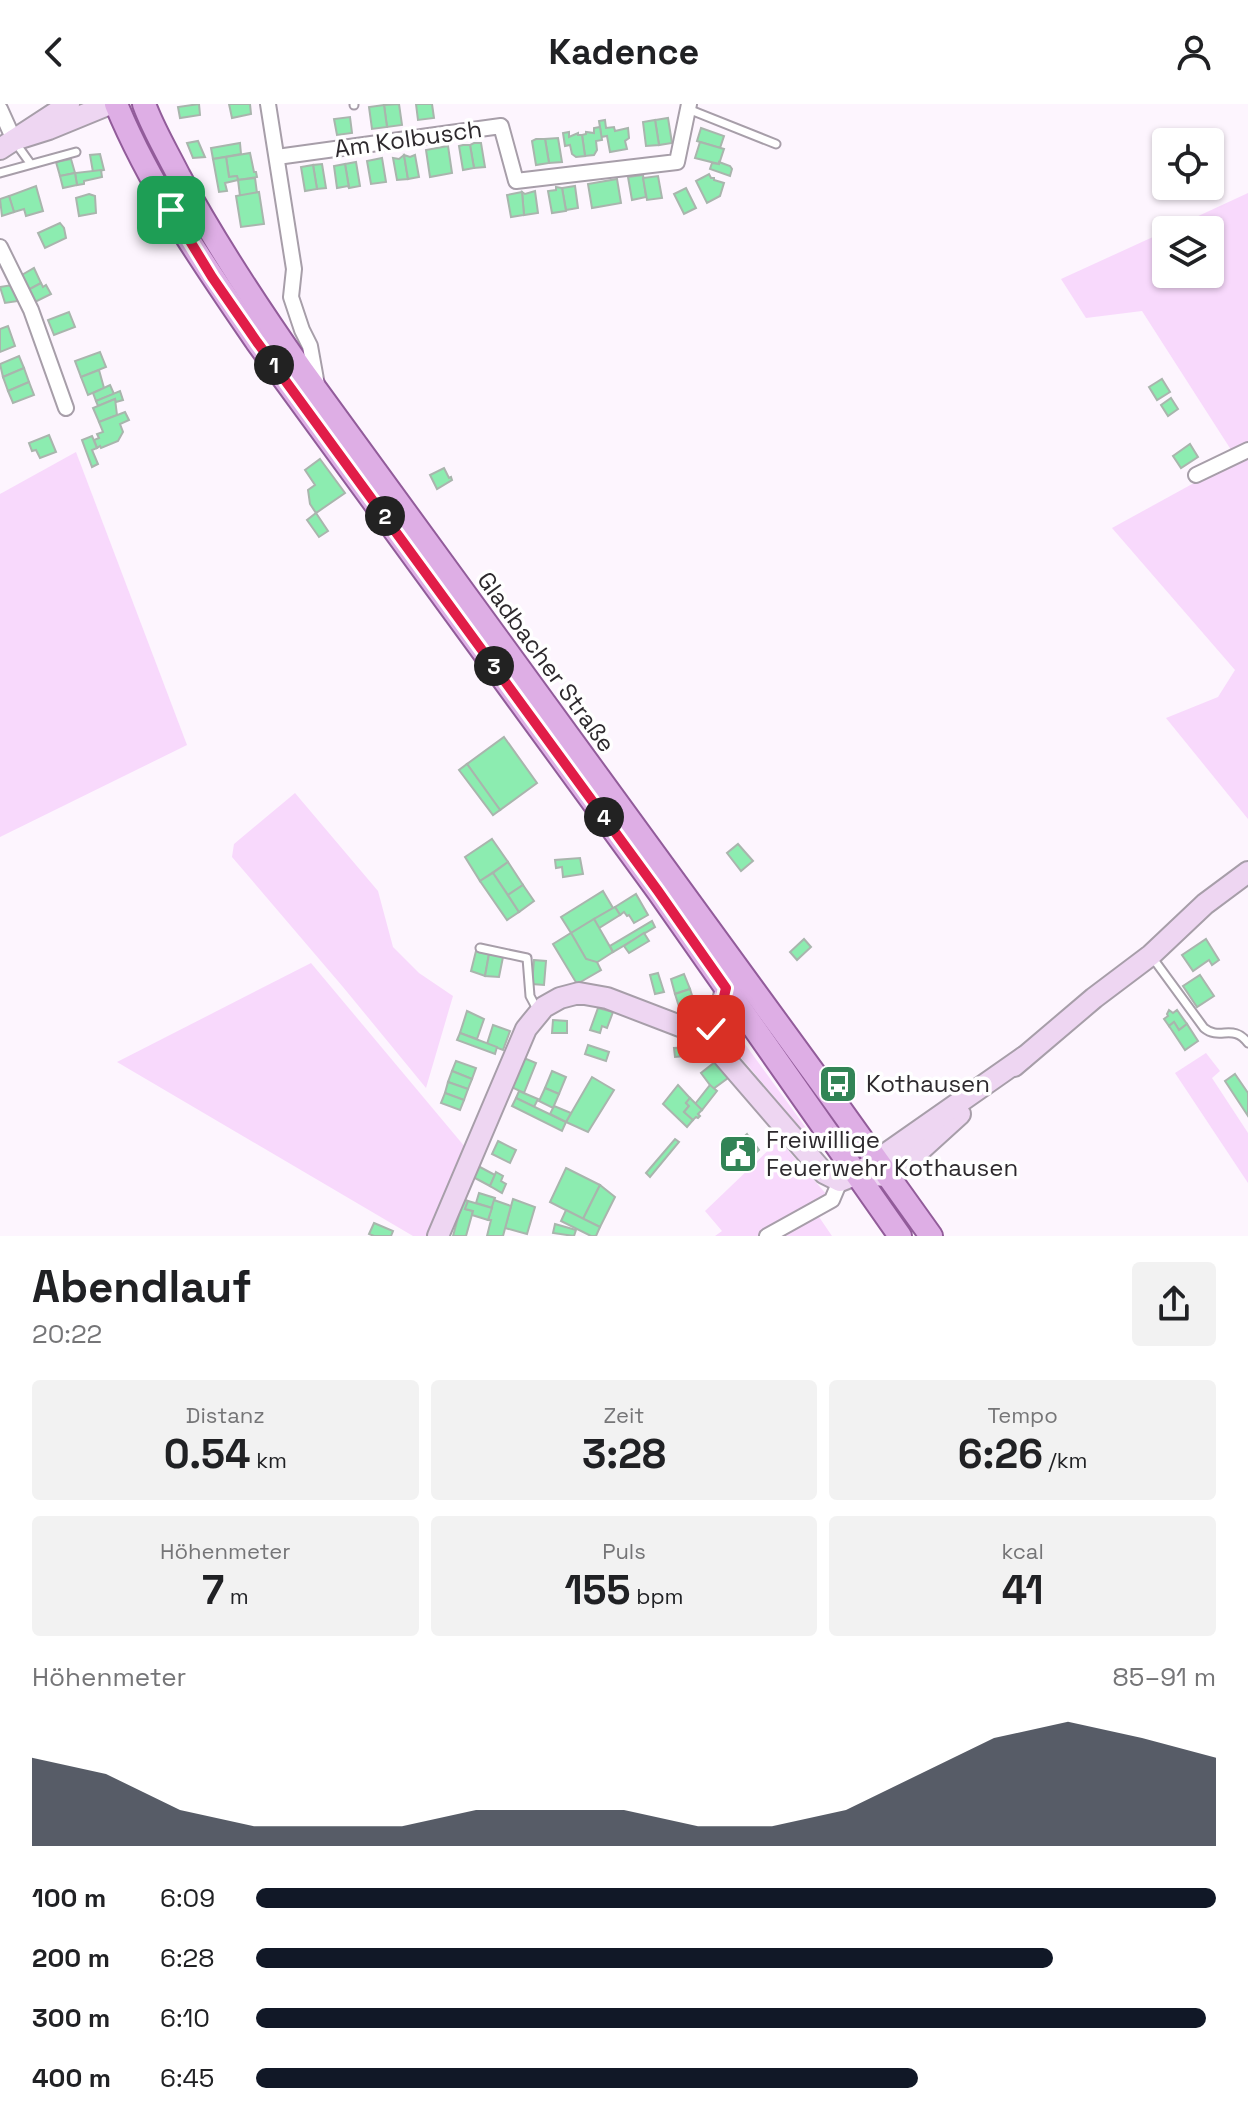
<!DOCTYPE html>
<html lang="de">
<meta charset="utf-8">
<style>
:root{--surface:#fff;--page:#f2f2f2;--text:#202124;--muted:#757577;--accent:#111827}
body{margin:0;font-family:"Space Grotesk",sans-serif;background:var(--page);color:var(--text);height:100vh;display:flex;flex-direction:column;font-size:30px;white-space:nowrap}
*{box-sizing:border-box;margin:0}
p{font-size:26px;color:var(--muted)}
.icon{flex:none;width:44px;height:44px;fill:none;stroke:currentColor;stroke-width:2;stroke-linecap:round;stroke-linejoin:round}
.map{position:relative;height:1132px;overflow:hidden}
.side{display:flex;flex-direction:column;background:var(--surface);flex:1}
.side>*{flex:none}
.tools{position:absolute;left:1152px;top:24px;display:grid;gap:16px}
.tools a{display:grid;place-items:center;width:72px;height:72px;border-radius:8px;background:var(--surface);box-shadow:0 2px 6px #0004;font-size:40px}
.pin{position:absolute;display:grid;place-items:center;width:68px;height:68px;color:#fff;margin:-34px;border-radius:16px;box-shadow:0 4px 12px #0006}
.km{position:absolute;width:40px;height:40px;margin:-20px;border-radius:50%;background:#222;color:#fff;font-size:22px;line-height:40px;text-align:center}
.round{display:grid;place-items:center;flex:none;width:84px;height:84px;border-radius:8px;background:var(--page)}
.overview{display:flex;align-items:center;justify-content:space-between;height:136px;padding:0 32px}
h1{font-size:44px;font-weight:700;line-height:60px}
.metrics{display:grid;grid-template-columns:repeat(3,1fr);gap:12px;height:136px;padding:8px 32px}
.metrics div{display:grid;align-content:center;border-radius:8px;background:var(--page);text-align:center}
.metrics b{font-size:40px;font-weight:700}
.metrics small{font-size:22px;font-weight:400}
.metrics p{font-size:22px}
.chart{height:224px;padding:16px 32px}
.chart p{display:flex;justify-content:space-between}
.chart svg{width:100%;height:144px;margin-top:8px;fill:var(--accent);opacity:.7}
ul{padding:0 32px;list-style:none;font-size:26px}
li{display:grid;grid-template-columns:128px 96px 1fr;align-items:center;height:60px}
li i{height:20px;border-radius:10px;background:var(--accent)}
header{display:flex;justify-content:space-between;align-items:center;height:104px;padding:0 32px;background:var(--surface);font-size:36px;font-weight:700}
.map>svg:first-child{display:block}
</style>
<header><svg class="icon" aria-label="back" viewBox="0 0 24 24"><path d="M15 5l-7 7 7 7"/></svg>Kadence<svg class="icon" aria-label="person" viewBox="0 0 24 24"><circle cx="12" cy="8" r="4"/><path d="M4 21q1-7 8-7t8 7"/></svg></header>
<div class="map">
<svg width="1248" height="1132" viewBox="0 0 1248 1132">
<rect width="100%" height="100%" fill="#fdf5fe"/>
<g fill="#f8d9fc">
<path d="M1248 89V715L1166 614 1218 593 1235 566 1112 424 1194 379 1235 352 1142 207 1086 214 1061 175 1166 127V170H1210V126H1168Z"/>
<path d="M76 348 187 641 0 733V390Z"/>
<path d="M295 689 378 787 393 843 419 869 453 892 426 984 343 883 232 753 234 740Z"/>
<path d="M311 859 465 1043 433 1132H413L117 958Z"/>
<path d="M726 914 822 1046 821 1048 814 1043 792 1014 727 937 721 935 718 931Z"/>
<path d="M1206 949 1220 967 1212 974 1248 1029V1079L1175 969Z"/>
<path d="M779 1036 835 1100 817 1110 832 1132H715L722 1127 705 1107Z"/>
</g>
<g fill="#8cecb0" stroke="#a9b5ad" stroke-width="2">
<path d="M199 0 200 11 180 14 178 3Z"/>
<path d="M229 0H250L251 10 232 14Z"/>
<path d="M399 0 402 21 387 23 384 1Z"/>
<path d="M416 0H432L434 14 418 16Z"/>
<path d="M384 1 387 23 372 25 369 3Z"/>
<path d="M350 13 352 29 337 31 334 15Z"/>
<path d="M668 14 672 39 659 41 655 16Z"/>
<path d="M605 16 606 24 614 23 615 27 628 24 629 34 625 37 627 45 610 48 607 32 601 33 600 23 599 17Z"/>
<path d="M655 16 659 41 646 42 643 18Z"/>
<path d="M600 23 602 36 596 37 597 46 594 51 585 52 582 31 586 30V28L594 29V24Z"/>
<path d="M701 24 724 32 720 44 697 37Z"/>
<path d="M569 28V33L578 29V31H582L585 52 576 53 572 50 570 41 565 42 563 29Z"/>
<path d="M558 34 562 58 549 59 545 35Z"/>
<path d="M536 35H545L549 59 536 61 532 37Z"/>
<path d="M198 37 205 53 193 54 187 39Z"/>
<path d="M700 38 724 45 719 60 695 54Z"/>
<path d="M240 39 241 50 213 55 211 44Z"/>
<path d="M474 39H481L485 63 474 64 470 41Z"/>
<path d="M463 41H470L474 64 463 66 459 42Z"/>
<path d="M448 42 452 69 430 73 426 46Z"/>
<path d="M250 49 254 68H256L257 73 238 76 237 72 229 73 226 53Z"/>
<path d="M100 50 104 66 93 68 90 51Z"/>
<path d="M404 51 408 75 397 76 393 54 399 55Z"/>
<path d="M404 51 410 53 415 51 419 73 408 75Z"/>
<path d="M226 53 229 73 237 72 238 76 225 79 227 87 219 88 213 55Z"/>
<path d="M382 54 386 78 371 80 367 57Z"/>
<path d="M71 55 75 69 60 72 56 58Z"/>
<path d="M356 58 360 82 349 84 345 60Z"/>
<path d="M719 58 730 62 732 65 730 72 710 65 712 59 719 60Z"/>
<path d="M322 60 326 84 317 85 313 61Z"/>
<path d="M345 60 349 84 348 82 337 84 334 62Z"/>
<path d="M313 61 317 85 305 87 301 63Z"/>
<path d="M101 66 102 73 84 77V80L77 81 75 69Z"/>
<path d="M75 69 77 81 63 84 60 72Z"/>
<path d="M709 70 711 74H714V76L724 79 720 92 707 99 696 77Z"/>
<path d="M643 71 646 93 632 96 628 73Z"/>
<path d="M658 72 662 94 647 96 643 74Z"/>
<path d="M255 74 257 89 240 92 238 76Z"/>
<path d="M617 75 621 99 592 104 588 80Z"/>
<path d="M36 82 43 107 26 112 24 105 14 108 9 92Z"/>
<path d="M575 82 578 104 566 106 562 84Z"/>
<path d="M556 83 562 84 566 107 552 109 548 87 556 86Z"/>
<path d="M686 84 696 104 684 110 674 90Z"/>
<path d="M535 87 538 109 524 111 522 88 525 90Z"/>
<path d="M259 88 264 120 241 123 236 92Z"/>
<path d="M522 88 524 111 511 113 507 91Z"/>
<path d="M89 90 95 92 96 109 79 112 76 94Z"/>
<path d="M9 92 14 108 2 112 0 95Z"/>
<path d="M60 119 64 124 66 134 45 144 38 129Z"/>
<path d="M34 164 41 179 28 186 20 172Z"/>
<path d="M41 179 43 183 46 181 51 190 35 198 28 186Z"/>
<path d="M12 181 18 197 5 199 0 183Z"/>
<path d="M69 208 75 223 54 231 48 216Z"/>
<path d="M8 222 15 242 0 248V225Z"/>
<path d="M100 248 106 263 81 273 75 257Z"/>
<path d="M19 252 24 264 3 273 0 260Z"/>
<path d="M24 264 29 278 8 287 3 273Z"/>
<path d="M99 266 104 284 88 291 81 273Z"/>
<path d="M1162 275 1170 288 1157 296 1149 283Z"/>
<path d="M29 278 34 291 13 299 8 287Z"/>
<path d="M110 281 114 290 96 297 93 289Z"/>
<path d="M120 287 123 296 116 298 115 295 98 302 96 297Z"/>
<path d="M1171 294 1178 305 1168 312 1161 301Z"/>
<path d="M115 295 117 311 99 318 93 304Z"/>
<path d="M125 308 129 316 120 320 123 328 118 337 101 344 100 342 97 344 94 336 99 334 97 330 103 328 99 318Z"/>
<path d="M49 331 56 348 40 354 36 346 32 347 29 339Z"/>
<path d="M92 332 97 344 92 346 98 360 92 363 82 336Z"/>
<path d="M1190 340 1198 353 1181 364 1173 352Z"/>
<path d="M320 355 345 389 316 409 310 400 308 386 315 381 305 366Z"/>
<path d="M444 364 449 374 451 373 452 376 437 385 430 371Z"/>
<path d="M316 409 328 427 319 433 307 416Z"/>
<path d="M504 633 537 679 500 706 467 660Z"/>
<path d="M467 660 500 706 493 711 459 666Z"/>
<path d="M492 735 508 758 480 777 465 753Z"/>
<path d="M738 740 753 757 741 767 727 749Z"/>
<path d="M580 754 583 770 563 773 562 763 556 764 555 756Z"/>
<path d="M508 758 523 781 508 791 493 769Z"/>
<path d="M493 769 519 808 507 816 480 777Z"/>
<path d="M523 781 534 797 519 808 508 791Z"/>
<path d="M603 787 613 804 571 829 561 813Z"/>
<path d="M636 790 648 811 634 819 629 811 627 812 624 808 620 811 615 803Z"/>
<path d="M615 803 620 811 599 824 594 815Z"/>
<path d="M594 815 613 848 596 859 586 855 571 829Z"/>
<path d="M652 817 655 823 613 848 610 842Z"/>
<path d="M571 829 586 855 597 858 601 866 577 880 553 840Z"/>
<path d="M644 829 649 837 629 849 624 842Z"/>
<path d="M804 835 811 843 797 856 790 848Z"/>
<path d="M1206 835 1219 856 1212 861 1209 856 1193 867 1182 851Z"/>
<path d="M476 847 489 850 485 872 471 867Z"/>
<path d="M489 850 503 853 499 873 485 872Z"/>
<path d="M534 856 546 857 544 881 532 880Z"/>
<path d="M658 869 664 888 655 890 650 871Z"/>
<path d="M684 870 690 885 675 890 671 875Z"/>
<path d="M1200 871 1214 892 1197 903 1183 882Z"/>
<path d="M690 885 697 907 682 912 675 890Z"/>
<path d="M598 904 613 908 607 924 602 922 600 929 590 926Z"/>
<path d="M1169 906 1173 909 1177 906 1187 920 1179 926 1174 918 1169 922 1164 915 1168 912 1167 910Z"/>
<path d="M467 907 484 915 477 935 460 929Z"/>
<path d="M553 916 567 917V929H552Z"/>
<path d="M1174 918 1179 926 1187 920 1198 937 1185 946 1169 922Z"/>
<path d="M493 921 510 927 503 946 487 940Z"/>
<path d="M460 929 497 943 495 950 457 936Z"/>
<path d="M588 941 609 948 606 957 585 950Z"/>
<path d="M694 943 695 951 675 953 674 944Z"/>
<path d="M519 952 536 959 524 989 507 981Z"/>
<path d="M456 957 476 964 472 975 452 967Z"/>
<path d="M715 958 728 974 713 985 701 969Z"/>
<path d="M452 967 472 975 468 985 448 978Z"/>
<path d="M552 967 566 973 559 990 545 984Z"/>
<path d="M1235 970 1248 989V1012L1225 977Z"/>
<path d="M592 973 614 986 588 1028 566 1018Z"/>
<path d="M448 978 468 985 464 996 445 989Z"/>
<path d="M678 981 690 994 686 999 689 1002 684 1008 693 1016 687 1023 663 1000Z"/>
<path d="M710 981 717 987 702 1006 695 1000Z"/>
<path d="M545 984 559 990 553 1004 539 997Z"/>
<path d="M519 987 538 995 534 1003 516 994Z"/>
<path d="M445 989 464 996 460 1006 441 999Z"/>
<path d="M516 994 566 1018 562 1027 512 1002Z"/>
<path d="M690 994 702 1006 698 1010 700 1012 698 1014 696 1013 693 1016 684 1008 689 1002 686 999Z"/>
<path d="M554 1002 571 1009 566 1018 550 1010Z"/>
<path d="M747 1030 759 1046 742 1062 735 1055 739 1051 732 1044Z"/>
<path d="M675 1035 679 1038 650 1073 646 1069Z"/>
<path d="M498 1037 516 1046 510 1059 492 1050Z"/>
<path d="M478 1062 495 1071 490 1082 473 1073Z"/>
<path d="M566 1064 600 1081 583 1115 550 1098Z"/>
<path d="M496 1068 503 1072 501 1077 506 1080 502 1089 490 1082Z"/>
<path d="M600 1081 615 1093 600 1123 583 1115Z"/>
<path d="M479 1089 495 1094 492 1104 476 1099Z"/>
<path d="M463 1095 468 1097 465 1105 473 1107 466 1132H453Z"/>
<path d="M513 1095 535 1103 527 1130 505 1124Z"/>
<path d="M494 1096 511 1102 503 1132H487L491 1116H488Z"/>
<path d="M468 1097 492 1104 488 1116 472 1111 473 1107 465 1105Z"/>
<path d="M566 1106 600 1123 596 1132H591L561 1117Z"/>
<path d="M374 1119 393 1127 391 1132H374L369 1130Z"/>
<path d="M555 1120 576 1126 574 1132 553 1129Z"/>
</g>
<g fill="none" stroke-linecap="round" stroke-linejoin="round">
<defs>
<g id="lane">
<path d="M354 0V1"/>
<path d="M688 5 776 40"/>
<path d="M15 38 30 59"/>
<path d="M0 69 76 48"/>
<path d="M480 844 527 854 530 892 538 907"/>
<path d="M1152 853 1204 924C1220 937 1233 919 1248 939"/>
</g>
<g id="street">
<path d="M268 0 294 165 291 193 302 226 310 242 317 281"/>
<path d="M0 5 14 36"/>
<path d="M277 53 501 22 516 77 677 58 689 0"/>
<path d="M0 143 31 206 66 304"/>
<path d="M1196 371 1248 346"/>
<path d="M767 1132 832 1096 840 1077"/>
</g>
<g id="secondary">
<path d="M14 36 49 25 110 0"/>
<path d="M0 45 69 0"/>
<path d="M706 933 721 905 726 884"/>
<path d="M1014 962 1094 894 1151 851 1205 800 1248 768"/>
<path d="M872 1071 888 1072 906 1059 960 1010"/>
<path d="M438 1132 526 925 544 903 560 894 579 889 607 894 693 927 706 933 717 945 824 1069 840 1077 855 1071 877 1056 1024 953"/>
</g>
<g id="primary">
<path d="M116 0C151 85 205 162 257 238L658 787 900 1132"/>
<path d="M144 0C153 25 167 48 179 72 215 139 257 202 301 265L833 995 931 1132"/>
</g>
</defs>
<use href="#lane" stroke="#a79ea9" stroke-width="11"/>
<use href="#street" stroke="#a79ea9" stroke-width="18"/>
<use href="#secondary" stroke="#a79ea9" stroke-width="24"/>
<use href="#primary" stroke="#925c9a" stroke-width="26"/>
<use href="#lane" stroke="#fff" stroke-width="7"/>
<use href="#street" stroke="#fff" stroke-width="14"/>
<use href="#secondary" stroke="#eed6f2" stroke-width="20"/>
<use href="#primary" stroke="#deaee5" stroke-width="22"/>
</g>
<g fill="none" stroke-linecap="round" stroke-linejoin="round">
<defs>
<path id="route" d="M171 106 212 173 257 238 658 787 726 884 721 905 711 925"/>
</defs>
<use href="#route" stroke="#fff" stroke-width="16"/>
<use href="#route" stroke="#e11d48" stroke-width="10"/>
</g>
<defs>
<symbol id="bus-square" viewBox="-11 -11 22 22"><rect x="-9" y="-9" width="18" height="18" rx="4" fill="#328456" stroke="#fff"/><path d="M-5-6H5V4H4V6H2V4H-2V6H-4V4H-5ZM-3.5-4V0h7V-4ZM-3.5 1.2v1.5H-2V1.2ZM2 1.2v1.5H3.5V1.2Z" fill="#fff"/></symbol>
<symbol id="civic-square" viewBox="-11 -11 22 22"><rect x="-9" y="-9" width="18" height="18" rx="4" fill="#328456" stroke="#fff"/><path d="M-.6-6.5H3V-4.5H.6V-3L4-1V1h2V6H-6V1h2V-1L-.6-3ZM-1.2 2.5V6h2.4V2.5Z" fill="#fff"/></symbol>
</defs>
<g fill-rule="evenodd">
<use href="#bus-square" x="816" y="958" width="44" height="44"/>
<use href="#civic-square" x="716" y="1028" width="44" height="44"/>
</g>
<g text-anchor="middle" stroke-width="7" stroke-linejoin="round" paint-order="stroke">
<g font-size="24" fill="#2d292d" stroke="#fff">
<text transform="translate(408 35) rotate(-8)" y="8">Am Kolbusch</text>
<text transform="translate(546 558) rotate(54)" y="8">Gladbacher Straße</text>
</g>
<g font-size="24" fill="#2d292d" stroke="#fff" text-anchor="start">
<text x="866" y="988">Kothausen</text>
<text x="766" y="1044">Freiwillige<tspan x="766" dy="28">Feuerwehr Kothausen</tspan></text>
</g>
</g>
</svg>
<div class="tools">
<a><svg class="icon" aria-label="locate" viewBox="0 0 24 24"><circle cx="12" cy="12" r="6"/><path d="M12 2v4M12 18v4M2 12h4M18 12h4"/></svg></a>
<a><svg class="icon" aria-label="layers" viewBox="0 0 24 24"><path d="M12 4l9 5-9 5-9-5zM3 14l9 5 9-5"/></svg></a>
</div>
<div class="pin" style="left:171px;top:106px;background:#1e9e55"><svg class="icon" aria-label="arrive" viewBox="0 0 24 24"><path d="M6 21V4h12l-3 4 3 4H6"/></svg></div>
<div class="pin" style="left:711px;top:925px;background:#d93025"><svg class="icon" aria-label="check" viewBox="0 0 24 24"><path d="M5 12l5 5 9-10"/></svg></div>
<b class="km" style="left:274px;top:261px">1</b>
<b class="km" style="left:385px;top:412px">2</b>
<b class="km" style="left:494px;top:562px">3</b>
<b class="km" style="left:604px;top:713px">4</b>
</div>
<section class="side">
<div class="overview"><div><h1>Abendlauf</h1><p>20:22</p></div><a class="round"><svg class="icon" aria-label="share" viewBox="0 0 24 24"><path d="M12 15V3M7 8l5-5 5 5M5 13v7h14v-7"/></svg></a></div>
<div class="metrics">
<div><p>Distanz</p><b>0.54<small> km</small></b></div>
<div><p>Zeit</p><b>3:28</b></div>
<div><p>Tempo</p><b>6:26<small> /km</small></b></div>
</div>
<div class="metrics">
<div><p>Höhenmeter</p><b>7<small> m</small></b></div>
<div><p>Puls</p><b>155<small> bpm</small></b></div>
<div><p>kcal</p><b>41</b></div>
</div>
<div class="chart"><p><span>Höhenmeter</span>85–91 m</p>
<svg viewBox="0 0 160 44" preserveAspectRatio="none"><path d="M0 44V17L10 22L20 33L30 38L40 38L50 38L60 33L70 33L80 33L90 38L100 38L110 33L120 22L130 11L140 6L150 11L160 17V44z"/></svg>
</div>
<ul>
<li><b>100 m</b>6:09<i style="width:100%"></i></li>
<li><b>200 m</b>6:28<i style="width:83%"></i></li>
<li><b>300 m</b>6:10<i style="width:99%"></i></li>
<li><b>400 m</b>6:45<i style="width:69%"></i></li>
</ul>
</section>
